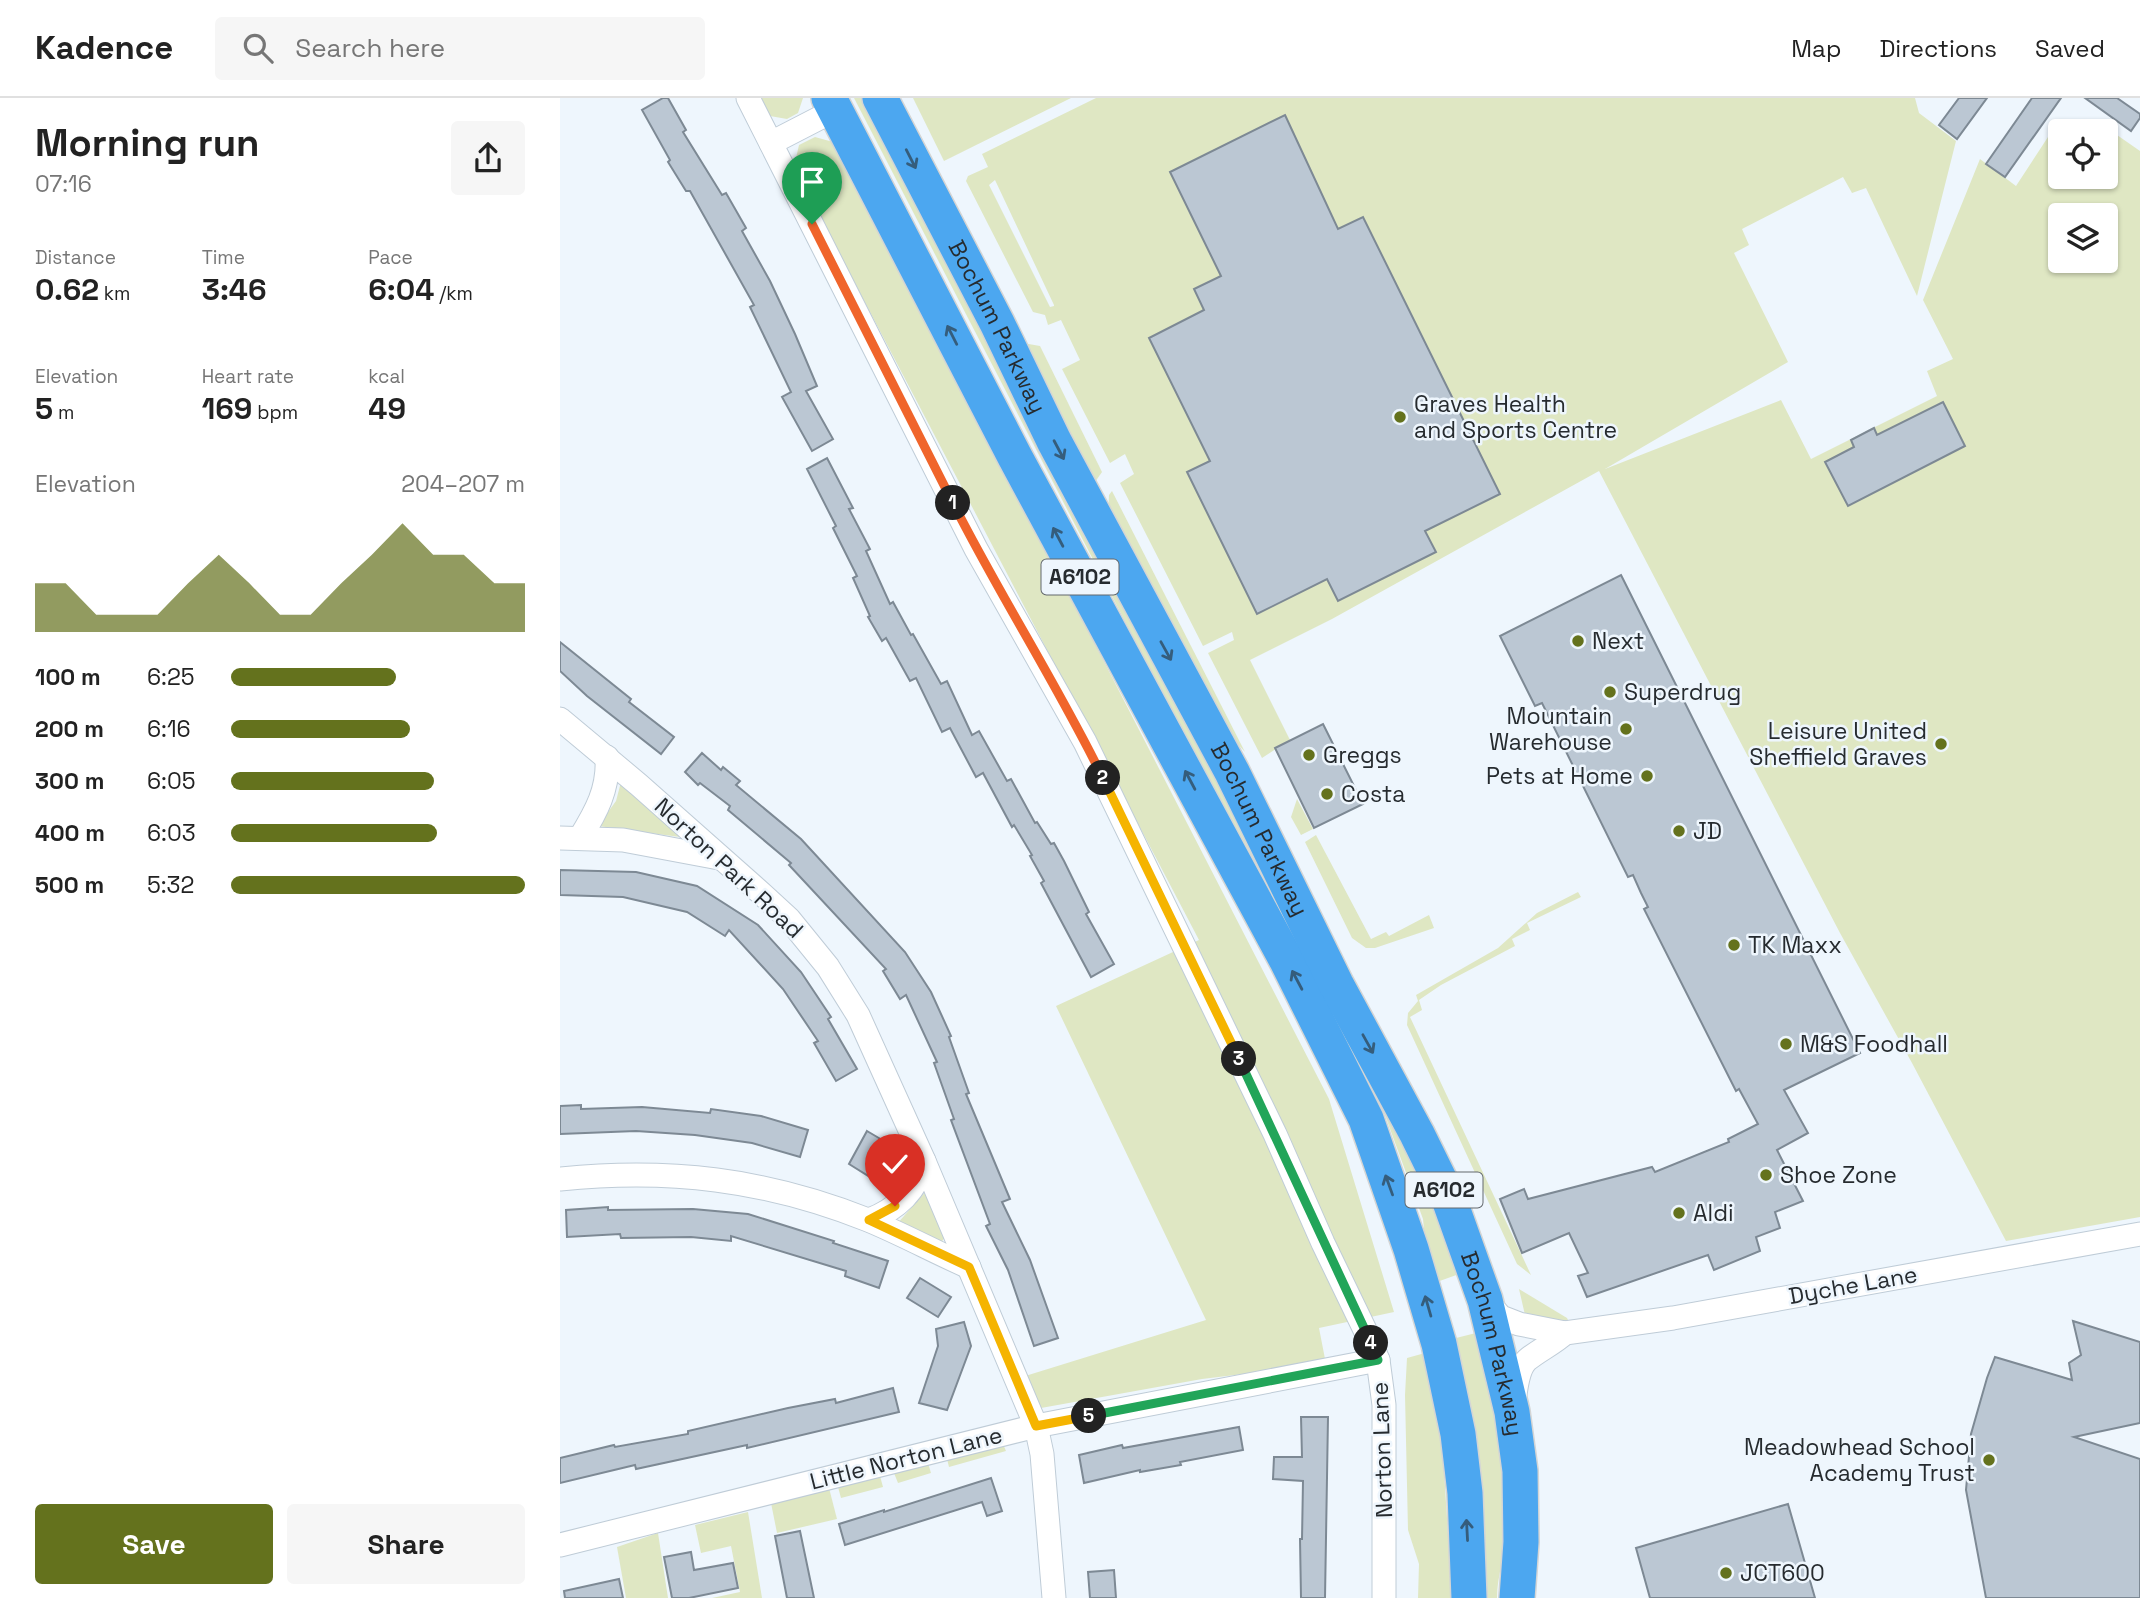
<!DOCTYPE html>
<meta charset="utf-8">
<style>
:root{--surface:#fff;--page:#f6f6f6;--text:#222;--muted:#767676;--line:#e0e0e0;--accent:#64721d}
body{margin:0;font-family:"Space Grotesk",sans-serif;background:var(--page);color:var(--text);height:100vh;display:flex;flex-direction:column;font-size:26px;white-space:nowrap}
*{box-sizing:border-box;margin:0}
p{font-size:23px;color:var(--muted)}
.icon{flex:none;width:38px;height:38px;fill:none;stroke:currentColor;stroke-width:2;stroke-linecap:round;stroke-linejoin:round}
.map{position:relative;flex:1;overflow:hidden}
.side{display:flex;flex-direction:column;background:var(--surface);width:560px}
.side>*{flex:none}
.controls{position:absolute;left:1488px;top:21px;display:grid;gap:14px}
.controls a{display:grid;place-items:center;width:70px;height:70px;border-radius:7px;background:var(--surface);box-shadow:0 2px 5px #0004;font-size:35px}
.pin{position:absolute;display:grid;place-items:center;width:60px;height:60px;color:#fff;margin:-72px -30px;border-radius:50% 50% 50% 0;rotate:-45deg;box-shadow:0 0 7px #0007}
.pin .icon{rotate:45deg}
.km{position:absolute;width:35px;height:35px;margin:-18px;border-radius:50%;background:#222;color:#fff;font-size:19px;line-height:35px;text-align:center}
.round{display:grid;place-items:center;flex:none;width:74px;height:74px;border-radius:7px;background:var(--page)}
.summary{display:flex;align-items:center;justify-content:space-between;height:119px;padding:0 35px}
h1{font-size:38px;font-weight:600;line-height:52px}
.stats{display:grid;grid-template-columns:repeat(3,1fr);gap:10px;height:119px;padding:7px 35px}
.stats div{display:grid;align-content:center}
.stats b{font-size:30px;font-weight:600}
.stats small{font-size:19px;font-weight:400}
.stats p{font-size:19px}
.chart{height:196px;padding:14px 35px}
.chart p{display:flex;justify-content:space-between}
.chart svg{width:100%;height:126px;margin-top:7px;fill:var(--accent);opacity:.7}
.cta{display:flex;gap:14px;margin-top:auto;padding:14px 35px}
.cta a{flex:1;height:80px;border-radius:7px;background:var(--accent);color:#fff;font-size:28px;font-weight:600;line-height:80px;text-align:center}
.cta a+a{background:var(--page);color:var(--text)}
ul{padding:0 35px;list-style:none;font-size:23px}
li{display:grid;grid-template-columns:112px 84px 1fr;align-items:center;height:52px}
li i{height:18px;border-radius:9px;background:var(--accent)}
header{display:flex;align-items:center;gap:42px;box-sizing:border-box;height:98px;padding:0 35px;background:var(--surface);border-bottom:2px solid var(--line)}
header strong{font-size:33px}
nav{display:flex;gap:38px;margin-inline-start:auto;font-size:24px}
.search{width:490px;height:63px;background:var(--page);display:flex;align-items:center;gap:18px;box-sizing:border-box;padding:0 24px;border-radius:7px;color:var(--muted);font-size:26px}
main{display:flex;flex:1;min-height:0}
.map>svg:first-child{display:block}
</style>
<header>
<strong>Kadence</strong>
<div class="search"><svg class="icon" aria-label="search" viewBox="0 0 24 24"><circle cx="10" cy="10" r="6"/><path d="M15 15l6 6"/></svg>Search here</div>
<nav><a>Map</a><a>Directions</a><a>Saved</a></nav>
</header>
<main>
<section class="side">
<div class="summary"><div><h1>Morning run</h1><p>07:16</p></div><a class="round"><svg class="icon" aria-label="share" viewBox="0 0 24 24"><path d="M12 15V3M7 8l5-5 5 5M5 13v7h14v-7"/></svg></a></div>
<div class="stats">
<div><p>Distance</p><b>0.62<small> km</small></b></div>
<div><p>Time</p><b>3:46</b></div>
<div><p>Pace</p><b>6:04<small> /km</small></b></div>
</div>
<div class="stats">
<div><p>Elevation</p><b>5<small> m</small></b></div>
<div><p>Heart rate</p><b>169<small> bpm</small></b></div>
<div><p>kcal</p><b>49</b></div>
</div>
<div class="chart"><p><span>Elevation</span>204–207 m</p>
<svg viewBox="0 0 160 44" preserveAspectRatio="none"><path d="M0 44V27L10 27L20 38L30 38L40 38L50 27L60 17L70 27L80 38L90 38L100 27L110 17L120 6L130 17L140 17L150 27L160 27V44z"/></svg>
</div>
<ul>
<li><b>100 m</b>6:25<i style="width:56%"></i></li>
<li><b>200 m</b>6:16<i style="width:61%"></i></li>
<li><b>300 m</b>6:05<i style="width:69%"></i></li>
<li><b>400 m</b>6:03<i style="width:70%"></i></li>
<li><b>500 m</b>5:32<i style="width:100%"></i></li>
</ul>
<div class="cta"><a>Save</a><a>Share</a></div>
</section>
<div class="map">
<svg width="1580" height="1500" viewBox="0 0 1580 1500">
<rect width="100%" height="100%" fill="#eef6fd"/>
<g fill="#dfe7c3" fill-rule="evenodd">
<path d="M198 0H243L238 15 227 21 210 18Z"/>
<path d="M294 0H308L767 884 755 890Z"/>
<path d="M353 0H511L384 63Z"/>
<path d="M536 0H1355L1359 15 1396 43 1357 198 1306 90 1292 95 1283 79 1182 131 1189 147 1174 155 1228 264 1045 371 1221 302 1251 361 1377 298 1367 273 1393 261 1363 202 1420 61 1456 88 1488 39 1500 47V79H1545V57L1557 37 1580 53V1119L1446 1143 1352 965 1280 835 1039 373 772 521 690 562 730 642 702 660 648 555 674 542 672 534 643 548 560 385 574 376 565 356 550 365 502 271 520 262 501 222 488 227 485 217 473 214 406 83 408 78 428 69 422 56ZM435 82 494 207V208L490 209 429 87ZM1500 117H1545V163H1500Z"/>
<path d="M255 39 273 44 291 72 769 1001 834 1214 759 1230 766 1266 642 1281 481 1310 462 1279 646 1222 496 908 639 842 234 69 239 47Z"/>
<path d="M463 245 480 248 542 374 535 384Z"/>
<path d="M552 393 685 654 656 622 548 418 549 397Z"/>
<path d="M61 684 120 739 38 728 56 703Z"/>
<path d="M737 701 753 731 741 737 731 719Z"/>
<path d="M756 737 811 841 826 834 829 838 869 817 874 830 815 850H806L792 840 745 744Z"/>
<path d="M1018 794 1021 799 967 825 970 832 952 841 955 848 881 887 859 902 862 912 850 919 971 1177 957 1166 847 927 848 915 858 903 856 897 938 850 977 815Z"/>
<path d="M781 921 847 1039 902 1175 874 1185 867 1162 863 1121 826 1020Z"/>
<path d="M368 1091 388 1135 380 1146 336 1127Z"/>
<path d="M959 1191 1007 1220 1009 1224 965 1217Z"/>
<path d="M920 1234C933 1300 948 1369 946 1436 945 1458 937 1478 937 1500H919L888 1242Z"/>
<path d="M865 1255 881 1325 892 1500H858L859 1466 848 1432 845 1297 847 1260Z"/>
<path d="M443 1346 446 1353 389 1369 387 1361Z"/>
<path d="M368 1365 371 1375 338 1385 334 1375Z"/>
<path d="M320 1378 323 1389 281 1400 278 1389Z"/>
<path d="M269 1390 277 1421 217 1435 211 1405Z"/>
<path d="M188 1414 202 1500H152L180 1494 171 1448 141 1455 135 1427Z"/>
<path d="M98 1435 108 1500H66L57 1449Z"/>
</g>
<g fill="#bbc7d3" stroke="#7d8994" stroke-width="2">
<path d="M103 0H108L126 32 123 34 162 97 166 95 186 130 182 133 210 183 235 236 257 288 246 293 273 341 252 353 222 299 231 294 190 209 194 207 130 93H126L108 64 110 62 82 12Z"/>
<path d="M1399 0H1427L1397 41 1379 27Z"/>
<path d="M1472 0H1501L1445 79 1426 66Z"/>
<path d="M1525 0H1557L1580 16V20L1571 33Z"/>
<path d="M725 17 778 131 803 119 940 396 865 433 876 454 778 503 767 481 697 516 627 374 650 363 589 240 644 212 634 191 661 178 610 74Z"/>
<path d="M1383 304 1405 348 1288 408 1265 364 1294 349 1291 342 1314 330 1317 337Z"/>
<path d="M267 360 293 410 289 411 310 451 306 453 330 506 333 504 351 537 353 536 381 586 387 583 412 637 419 633 447 683 451 681 475 725 477 724 491 746 494 745 504 763 529 814 526 816 554 866 531 879 481 785 484 783 470 758 472 757 454 727 452 729 423 675 416 679 390 630 382 634 356 580 350 583 326 540 322 543 308 519 310 518 293 480 297 478 273 430 276 428 247 371Z"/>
<path d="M1061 477 1300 955 1224 992 1248 1035 1217 1052 1243 1103 1215 1114 1220 1130 1196 1139 1200 1153 1154 1172 1148 1157 1027 1199 1018 1178 1028 1175 1009 1135 962 1155 940 1101 964 1091 968 1101 1092 1069 1095 1074 1169 1044 1168 1041 1198 1026 1179 991 1176 993 1084 811 1088 809 1081 795 1073 777 1068 779 982 605 975 608 940 538Z"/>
<path d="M0 544 71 601 69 604 114 639 101 656 27 598 0 573Z"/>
<path d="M763 626 803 706 754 730 715 650Z"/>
<path d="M142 655 161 672 163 669 180 683 176 687 241 741 345 854 371 894 391 938 389 939 409 995 406 996 450 1101 442 1104 470 1162 498 1240 474 1248 448 1172 426 1128 430 1126 391 1022 394 1021 374 965 377 964 346 897 340 901 323 873 326 871 229 767 231 765 168 712 170 708 140 685 138 687 125 674Z"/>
<path d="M0 772 76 774 137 788 198 827 241 874 271 919 268 921 297 971 276 983 254 945 258 943 223 891 169 832 165 838 127 814 63 799 0 797Z"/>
<path d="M21 1007V1011L82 1009 150 1015 151 1011 201 1018 248 1032 240 1059 192 1045 135 1037 76 1033 0 1036V1008Z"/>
<path d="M307 1033 329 1046 310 1079 289 1066Z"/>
<path d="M48 1109V1112L133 1111 188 1116 274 1143 273 1145 328 1163 319 1190 285 1178 286 1173 171 1138V1143L131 1139 61 1140 60 1136 7 1139 6 1112Z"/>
<path d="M360 1180 391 1199 378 1219 347 1200Z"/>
<path d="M1513 1223 1580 1244V1325L1514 1339 1580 1361V1500H1426L1406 1392 1411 1336 1427 1280 1435 1259 1512 1282 1509 1265 1521 1257Z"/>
<path d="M404 1224 411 1248 387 1312 359 1305 378 1248 376 1231Z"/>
<path d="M333 1290 339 1314 187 1350V1347L76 1371 75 1367 0 1385V1360L54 1347 55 1349 128 1336V1333L228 1310 275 1301 276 1305Z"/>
<path d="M741 1319H768L765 1500H741L740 1441H742L743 1383 713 1381 714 1359H742Z"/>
<path d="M679 1329 683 1352 620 1364 621 1367 580 1374V1372L524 1385 519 1357 562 1347 563 1350Z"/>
<path d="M431 1380 442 1413 427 1418 422 1404 285 1447 279 1426 324 1412V1414Z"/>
<path d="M1228 1406 1255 1500H1090L1076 1450Z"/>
<path d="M240 1433 254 1500H227L215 1438Z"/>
<path d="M131 1454 134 1472 173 1465 178 1490 129 1500H112L104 1459Z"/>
<path d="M554 1472 556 1500H530L528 1474Z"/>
<path d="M59 1481 63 1500H5L4 1493Z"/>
</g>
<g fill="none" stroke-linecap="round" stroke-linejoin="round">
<defs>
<g id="minor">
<path d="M188 0 416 451 525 644 715 1036 763 1145 805 1232 818 1262 824 1307V1500"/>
<path d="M211 45 275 12"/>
<path d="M0 621 79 687 202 796 229 821 268 869 298 917 364 1063 476 1328 482 1356 494 1500"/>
<path d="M0 740 63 742 159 760"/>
<path d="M20 740C36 714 49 691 47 659"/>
<path d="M0 1081C109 1070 205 1081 308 1122 342 1136 375 1154 409 1169"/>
<path d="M309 1122C336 1112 358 1092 364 1063"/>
<path d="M926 1202 941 1219 959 1226 1005 1235 1113 1220 1580 1136"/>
<path d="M954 1304C956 1291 957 1271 967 1262 979 1252 993 1246 1005 1235"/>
<path d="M0 1447 476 1328 818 1262"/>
</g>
<g id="highway">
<path d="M269 0 455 359 727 863 806 1021 851 1151 879 1246 898 1336 905 1395 909 1500"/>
<path id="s1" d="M320 0 437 225 494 343 672 674 776 886 857 1036 889 1101 925 1202 952 1314 960 1373 961 1444 957 1500"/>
</g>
</defs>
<use href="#minor" stroke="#bfccd7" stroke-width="25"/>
<use href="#highway" stroke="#d4d5d5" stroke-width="38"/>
<use href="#minor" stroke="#fff" stroke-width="23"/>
<use href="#highway" stroke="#4ca7f0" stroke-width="35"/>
</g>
<defs><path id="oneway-shaft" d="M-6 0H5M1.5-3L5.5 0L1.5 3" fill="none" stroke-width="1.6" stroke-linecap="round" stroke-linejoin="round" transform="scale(1.75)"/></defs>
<g stroke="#355d7c">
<use href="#oneway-shaft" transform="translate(351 61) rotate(63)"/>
<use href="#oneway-shaft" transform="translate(392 237) rotate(-117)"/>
<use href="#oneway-shaft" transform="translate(499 352) rotate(62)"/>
<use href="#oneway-shaft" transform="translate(498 439) rotate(-118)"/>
<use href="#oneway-shaft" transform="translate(606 553) rotate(61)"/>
<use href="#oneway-shaft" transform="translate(630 682) rotate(-118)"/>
<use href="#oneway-shaft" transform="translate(737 882) rotate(-118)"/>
<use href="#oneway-shaft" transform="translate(808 946) rotate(61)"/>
<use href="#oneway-shaft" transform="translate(829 1087) rotate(-110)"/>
<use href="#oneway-shaft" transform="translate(868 1208) rotate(-106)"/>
<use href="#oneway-shaft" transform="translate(907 1432) rotate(-93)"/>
</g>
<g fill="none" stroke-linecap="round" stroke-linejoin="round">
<defs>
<path id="split-1" d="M252 126 393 405"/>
<path id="split-2" d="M393 405C440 498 497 586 543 680"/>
<path id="split-3" d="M543 680 679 961"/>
<path id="split-4" d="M679 961 811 1245"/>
<path id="split-5" d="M529 1318 818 1262 811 1245"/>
<path id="split-6" d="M335 1108 309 1122 409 1169 476 1328 529 1318"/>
</defs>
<use href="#split-1" stroke="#fff" stroke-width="14"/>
<use href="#split-2" stroke="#fff" stroke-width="14"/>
<use href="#split-3" stroke="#fff" stroke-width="14"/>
<use href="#split-4" stroke="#fff" stroke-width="14"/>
<use href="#split-5" stroke="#fff" stroke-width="14"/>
<use href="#split-6" stroke="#fff" stroke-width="14"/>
<use href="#split-1" stroke="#f0652b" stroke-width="9"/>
<use href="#split-2" stroke="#f0652b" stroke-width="9"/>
<use href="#split-3" stroke="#f5b400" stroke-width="9"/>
<use href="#split-4" stroke="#22a559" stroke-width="9"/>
<use href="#split-5" stroke="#22a559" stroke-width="9"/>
<use href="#split-6" stroke="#f5b400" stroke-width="9"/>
</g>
<g fill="#64721d" stroke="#eef6fd" stroke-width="2.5">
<circle cx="840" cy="319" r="7"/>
<circle cx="1018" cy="543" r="7"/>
<circle cx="1050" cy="594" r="7"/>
<circle cx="1066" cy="631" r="7"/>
<circle cx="1381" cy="646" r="7"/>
<circle cx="749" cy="657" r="7"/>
<circle cx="1087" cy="678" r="7"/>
<circle cx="767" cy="696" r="7"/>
<circle cx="1119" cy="733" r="7"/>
<circle cx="1174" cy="847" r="7"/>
<circle cx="1226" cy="946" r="7"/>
<circle cx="1206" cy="1077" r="7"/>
<circle cx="1119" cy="1115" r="7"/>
<circle cx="1429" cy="1362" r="7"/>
<circle cx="1166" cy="1475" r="7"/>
</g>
<g text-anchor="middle" stroke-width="5" stroke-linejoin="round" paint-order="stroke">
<g fill="#eef6fd" stroke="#62686d" stroke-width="2">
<rect x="481.5" y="461.5" width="77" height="35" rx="5"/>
<rect x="845.5" y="1074.5" width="77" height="35" rx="5"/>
</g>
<g font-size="21" font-weight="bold" fill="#262b2f">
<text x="520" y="486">A6102</text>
<text x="884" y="1099">A6102</text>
</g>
<g font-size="23" fill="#262b2f" stroke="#eef6fd">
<text dy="8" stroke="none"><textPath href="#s1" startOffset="257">Bochum Parkway</textPath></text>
<text dy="8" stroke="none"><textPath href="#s1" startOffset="824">Bochum Parkway</textPath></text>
<text transform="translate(169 770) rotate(43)" y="8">Norton Park Road</text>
<text transform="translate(1293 1187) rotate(-10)" y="8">Dyche Lane</text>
<text dy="8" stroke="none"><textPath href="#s1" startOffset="1391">Bochum Parkway</textPath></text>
<text transform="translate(822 1352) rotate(-92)" y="8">Norton Lane</text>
<text transform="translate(346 1360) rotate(-14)" y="8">Little Norton Lane</text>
</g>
<g font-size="23" fill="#262b2f" stroke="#eef6fd" text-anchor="start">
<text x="854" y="314">Graves Health<tspan x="854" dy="26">and Sports Centre</tspan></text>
<text x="1032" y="551">Next</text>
<text x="1064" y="602">Superdrug</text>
<text x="1052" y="626" text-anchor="end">Mountain<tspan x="1052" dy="26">Warehouse</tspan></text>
<text x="1367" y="641" text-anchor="end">Leisure United<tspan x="1367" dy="26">Sheffield Graves</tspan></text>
<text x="763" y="665">Greggs</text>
<text x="1073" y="686" text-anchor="end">Pets at Home</text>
<text x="781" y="704">Costa</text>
<text x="1133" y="741">JD</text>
<text x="1188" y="855">TK Maxx</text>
<text x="1240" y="954">M&amp;S Foodhall</text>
<text x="1220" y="1085">Shoe Zone</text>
<text x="1133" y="1123">Aldi</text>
<text x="1415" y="1357" text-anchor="end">Meadowhead School<tspan x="1415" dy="26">Academy Trust</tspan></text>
<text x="1180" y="1483">JCT600</text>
</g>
</g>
</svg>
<div class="controls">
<a><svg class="icon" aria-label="locate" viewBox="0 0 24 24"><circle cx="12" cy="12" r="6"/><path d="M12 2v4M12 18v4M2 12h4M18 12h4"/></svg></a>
<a><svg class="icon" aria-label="layers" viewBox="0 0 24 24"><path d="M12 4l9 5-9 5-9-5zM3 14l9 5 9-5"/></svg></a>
</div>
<div class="pin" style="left:252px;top:126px;background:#1e9e55"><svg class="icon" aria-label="arrive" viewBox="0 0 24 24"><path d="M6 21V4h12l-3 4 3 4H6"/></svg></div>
<div class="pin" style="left:335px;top:1108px;background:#d93025"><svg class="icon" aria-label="check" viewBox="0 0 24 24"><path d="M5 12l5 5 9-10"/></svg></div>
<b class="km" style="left:393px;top:405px">1</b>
<b class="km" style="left:543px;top:680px">2</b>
<b class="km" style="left:679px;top:961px">3</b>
<b class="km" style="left:811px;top:1245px">4</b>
<b class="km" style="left:529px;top:1318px">5</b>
</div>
</main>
